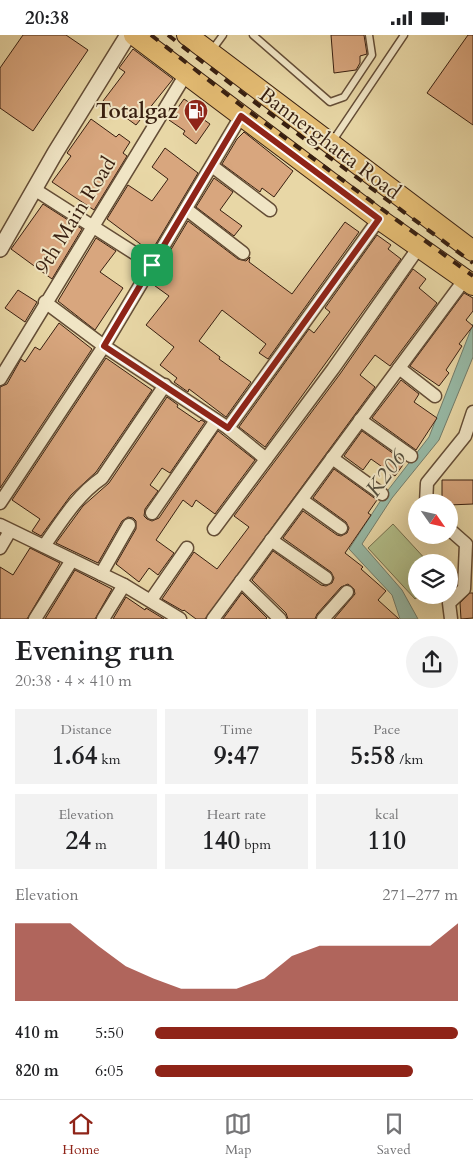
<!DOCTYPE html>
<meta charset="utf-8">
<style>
:root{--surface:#fff;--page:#f2f2f2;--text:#202124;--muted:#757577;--line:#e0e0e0;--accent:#8f2418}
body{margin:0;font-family:Cardo,serif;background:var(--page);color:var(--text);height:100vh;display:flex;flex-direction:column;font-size:19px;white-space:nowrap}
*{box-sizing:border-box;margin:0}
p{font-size:16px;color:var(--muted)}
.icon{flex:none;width:28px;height:28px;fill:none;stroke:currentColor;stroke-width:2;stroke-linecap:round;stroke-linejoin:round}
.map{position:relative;height:584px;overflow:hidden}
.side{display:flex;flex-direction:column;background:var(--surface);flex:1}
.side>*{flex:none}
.needle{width:32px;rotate:124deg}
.tools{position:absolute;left:408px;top:459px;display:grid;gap:10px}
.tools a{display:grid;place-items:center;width:50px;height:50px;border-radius:50%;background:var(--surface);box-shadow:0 5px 20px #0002;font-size:25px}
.pin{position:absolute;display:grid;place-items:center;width:42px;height:42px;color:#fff;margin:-21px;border-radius:10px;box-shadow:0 2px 8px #0006}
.round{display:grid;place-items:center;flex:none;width:52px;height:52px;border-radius:26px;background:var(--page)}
.head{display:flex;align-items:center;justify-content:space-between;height:85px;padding:0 15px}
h1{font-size:28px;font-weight:800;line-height:38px}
.stats{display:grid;grid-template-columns:repeat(3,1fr);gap:8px;height:85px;padding:5px 15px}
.stats div{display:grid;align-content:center;border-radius:0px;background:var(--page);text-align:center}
.stats b{font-size:25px;font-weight:800}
.stats small{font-size:14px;font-weight:400}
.stats p{font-size:14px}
.chart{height:140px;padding:10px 15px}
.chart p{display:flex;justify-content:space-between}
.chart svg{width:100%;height:90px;margin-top:5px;fill:var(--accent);opacity:.7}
ul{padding:0 15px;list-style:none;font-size:16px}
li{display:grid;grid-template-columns:80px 60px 1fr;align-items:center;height:38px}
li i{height:12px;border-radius:6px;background:var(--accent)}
.status{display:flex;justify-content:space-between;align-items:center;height:35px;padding:0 25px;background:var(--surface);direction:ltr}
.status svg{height:14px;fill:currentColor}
.tabs{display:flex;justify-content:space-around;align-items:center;height:70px;border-top:1px solid var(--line);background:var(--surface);font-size:14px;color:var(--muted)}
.tabs a{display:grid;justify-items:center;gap:2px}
.tabs .on{color:var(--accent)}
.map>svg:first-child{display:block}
</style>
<div class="status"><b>20:38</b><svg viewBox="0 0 49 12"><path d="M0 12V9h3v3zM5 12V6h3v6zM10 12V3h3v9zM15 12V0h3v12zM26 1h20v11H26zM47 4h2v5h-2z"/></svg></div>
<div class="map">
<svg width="473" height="584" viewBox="0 0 473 584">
<rect width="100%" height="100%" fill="#e8d7a6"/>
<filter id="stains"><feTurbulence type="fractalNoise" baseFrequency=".004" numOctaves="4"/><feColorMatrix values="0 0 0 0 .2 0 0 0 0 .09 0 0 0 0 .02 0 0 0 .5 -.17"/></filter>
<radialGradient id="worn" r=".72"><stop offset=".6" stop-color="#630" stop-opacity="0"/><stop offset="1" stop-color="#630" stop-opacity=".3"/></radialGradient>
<path fill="#b2bf8a" stroke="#756f4d" d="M393 489 428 527 416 528V560H420L415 564 368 513Z"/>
<path fill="#97baa7" stroke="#717c6b" d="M473 289V322L439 405 392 463 362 509 402 555 418 584H400L392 560 349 514 385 459 429 402Z"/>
<g fill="#d8a67e" stroke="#381f10">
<path d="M23 0H66L88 15 33 96 0 73V33Z"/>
<path d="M331 0H364L367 19 360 21V28L356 35 334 38Z"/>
<path d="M468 0H473V90L427 58Z"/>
<path d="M133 14 173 44 136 90 103 66 125 37 119 33Z"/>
<path d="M184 64 193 70 190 75 210 89 196 109 183 99 185 96 169 85Z"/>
<path d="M91 84 116 102 119 99 130 107 123 118 127 121 94 175 52 147 71 121 67 118Z"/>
<path d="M244 97 293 136 274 162 262 153 260 157 222 129 237 104Z"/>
<path d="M165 113 198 138 151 217 107 184 128 150 152 166 168 144 152 132Z"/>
<path d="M214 143 233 157 220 175 242 191 234 201 196 172Z"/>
<path d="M43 169 82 194 52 244 11 214Z"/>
<path d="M188 186 238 224 246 226 250 222 249 227 292 259 345 187 359 197 268 324 259 318 266 309 222 275 199 306 220 322 219 324 251 347 226 382 189 354 188 357 174 347 177 343 160 330 174 312 146 290 169 261 151 248Z"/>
<path d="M377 200 391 210 388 214 401 224 265 412 239 392 309 294 314 298 330 277 325 273Z"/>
<path d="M96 203 116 216 100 237 123 253 95 295 58 266Z"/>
<path d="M413 234 426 244 419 253 437 268 390 331 375 320 360 340 375 352 205 584H196L184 575 183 576 162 564 194 517 217 534 227 521 249 492 234 481 340 339Z"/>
<path d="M18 255 37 267 25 287 5 273Z"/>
<path d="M464 258 473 263V276L466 285 473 291 459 309 462 311 446 335 449 338 439 351 410 331Z"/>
<path d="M59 288 92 314 0 453V352L7 349 21 324 25 327 35 312 40 315Z"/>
<path d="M106 323 152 355 96 437 71 460 41 501 32 496 40 484 12 465Z"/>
<path d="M401 345 419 359 414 367 437 383 416 415 372 383Z"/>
<path d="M167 362 178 370 177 372 199 387 201 385 205 387 170 438 162 433 150 450 158 456 145 474 144 481 147 484 152 486 159 483 218 396 255 425 215 479 196 465 192 472 183 465 156 505 174 518 158 540 149 533 139 547 116 529 136 494V486L133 483 128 482 122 486 98 528 56 508 83 471 109 448Z"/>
<path d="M362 396 405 427 395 441 371 424 363 435 344 421Z"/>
<path d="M334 434 377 465 368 478 371 480 345 518 363 532 361 534 386 556 378 565 399 584H334L355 559 354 554 348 549 341 552 317 579 315 584H288L286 578 252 545 273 516 321 550 326 551 332 548 334 543 331 537 283 503 303 476 337 500 341 501 347 498 349 493 346 487 313 463Z"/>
<path d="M442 445H473V469L449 470V468H442Z"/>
<path d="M30 513 60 528 27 584H0V532L13 540Z"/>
<path d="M75 535 112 554 95 584H45Z"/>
<path d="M242 558 267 583 266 584H223Z"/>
<path d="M470 558H473V583L461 584 460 568Z"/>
<path d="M126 562 145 575 146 573 164 584H113Z"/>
</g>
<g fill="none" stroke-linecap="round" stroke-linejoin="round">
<defs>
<g id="service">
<path d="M253 0 330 67 344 62 372 20 369 0"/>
<path d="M212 15 223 0"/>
<path d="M332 107 404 0"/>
</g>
<g id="minor">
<path d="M212 131 270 175"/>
<path d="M34 154 153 230"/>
<path d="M186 174 243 218"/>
<path d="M45 267 104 311 228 393 266 424"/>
<path d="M399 333 435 361"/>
<path d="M0 344 186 39"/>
<path d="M360 385 411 421"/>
<path d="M228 393 379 184"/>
<path d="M332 423 382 459"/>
<path d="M302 465 341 493"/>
<path d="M0 468 104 311 241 81"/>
<path d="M426 468 427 448 465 401 473 377"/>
<path d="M152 478 215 387"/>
<path d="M0 490 124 550 180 584"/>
<path d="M214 494 333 334 419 212"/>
<path d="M449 494 466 509 464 554 449 568 451 584"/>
<path d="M271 505 326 543"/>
<path d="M44 511C61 487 77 460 102 443L165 350"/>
<path d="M0 513 10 496"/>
<path d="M101 539 129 490"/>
<path d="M241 546 280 584"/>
<path d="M151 565 187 513"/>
<path d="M35 584 72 525"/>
<path d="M103 584 124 550"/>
<path d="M213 584 465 244"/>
<path d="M323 584 347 557"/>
</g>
<path id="tertiary" d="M0 214 55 118 128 0"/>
<g id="primary">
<path d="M134 0 379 184 473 250"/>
<path d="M187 0 473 216"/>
</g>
</defs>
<use href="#service" stroke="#644d36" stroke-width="9"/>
<use href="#minor" stroke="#644d36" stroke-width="15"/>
<use href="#tertiary" stroke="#644d36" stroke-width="18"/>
<use href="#primary" stroke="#381f10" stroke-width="22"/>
<use href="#service" stroke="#f0e5c5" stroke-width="6"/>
<use href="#minor" stroke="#f0e5c5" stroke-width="12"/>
<use href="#tertiary" stroke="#f0e5c5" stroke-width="15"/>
<use href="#primary" stroke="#e4bc73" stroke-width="20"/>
<g stroke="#381f10" stroke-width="4" stroke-dasharray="9 9" stroke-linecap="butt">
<path d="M151 0 243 72 473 241"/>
<path d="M168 0 249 63 473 228"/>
</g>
</g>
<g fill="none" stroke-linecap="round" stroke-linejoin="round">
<defs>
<path id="route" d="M241 81 379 184 228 393 104 311Z"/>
</defs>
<use href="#route" stroke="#fff" stroke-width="10"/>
<use href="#route" stroke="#8f2418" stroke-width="6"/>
</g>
<defs>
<symbol id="fuel-pin" viewBox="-11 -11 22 30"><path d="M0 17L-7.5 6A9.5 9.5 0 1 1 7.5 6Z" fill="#8f2418" stroke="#f0e5c5"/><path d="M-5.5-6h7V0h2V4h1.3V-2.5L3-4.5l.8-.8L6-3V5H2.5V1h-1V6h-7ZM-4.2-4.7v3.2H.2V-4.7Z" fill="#fff"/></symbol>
</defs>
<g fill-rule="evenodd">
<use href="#fuel-pin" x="182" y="62" width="28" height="38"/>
</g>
<g text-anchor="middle" stroke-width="4" stroke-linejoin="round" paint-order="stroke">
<g font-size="21" font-weight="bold" fill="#381f10" stroke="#f0e5c5" text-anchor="end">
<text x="178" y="83">Totalgaz</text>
</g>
<g font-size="21" fill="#381f10" stroke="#f0e5c5">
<text transform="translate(330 108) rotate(37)" y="7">Bannerghatta Road</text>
<text transform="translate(75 180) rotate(-58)" y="7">9th Main Road</text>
</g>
<g font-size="22" font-style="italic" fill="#544e3d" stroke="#f0e5c5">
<text transform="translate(385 438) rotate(-54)" y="8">K206</text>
</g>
</g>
<rect width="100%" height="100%" filter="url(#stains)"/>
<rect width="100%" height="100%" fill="url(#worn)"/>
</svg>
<div class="tools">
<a><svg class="needle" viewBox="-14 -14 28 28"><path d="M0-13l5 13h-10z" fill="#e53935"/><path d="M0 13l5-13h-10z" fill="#757577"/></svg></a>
<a><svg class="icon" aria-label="layers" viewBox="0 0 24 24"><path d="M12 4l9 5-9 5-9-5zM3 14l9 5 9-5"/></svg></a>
</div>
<div class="pin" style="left:152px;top:230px;background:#1e9e55"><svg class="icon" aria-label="arrive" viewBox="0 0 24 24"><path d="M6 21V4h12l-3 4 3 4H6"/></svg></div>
</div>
<section class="side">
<div class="head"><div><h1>Evening run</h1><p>20:38 · 4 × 410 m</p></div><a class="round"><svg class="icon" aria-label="share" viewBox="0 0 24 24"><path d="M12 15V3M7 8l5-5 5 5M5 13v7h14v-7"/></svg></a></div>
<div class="stats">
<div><p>Distance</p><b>1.64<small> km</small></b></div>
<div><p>Time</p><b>9:47</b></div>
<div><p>Pace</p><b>5:58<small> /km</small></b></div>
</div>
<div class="stats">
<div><p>Elevation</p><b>24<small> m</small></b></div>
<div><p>Heart rate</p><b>140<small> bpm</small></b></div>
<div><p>kcal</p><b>110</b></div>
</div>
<div class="chart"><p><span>Elevation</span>271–277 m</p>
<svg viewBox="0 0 160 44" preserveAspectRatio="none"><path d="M0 44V6L10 6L20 6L30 17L40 27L50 33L60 38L70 38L80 38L90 33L100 22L110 17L120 17L130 17L140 17L150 17L160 6V44z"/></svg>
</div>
<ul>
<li><b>410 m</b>5:50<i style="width:100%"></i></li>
<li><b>820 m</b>6:05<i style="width:85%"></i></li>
</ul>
</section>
<nav class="tabs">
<a class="on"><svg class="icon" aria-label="home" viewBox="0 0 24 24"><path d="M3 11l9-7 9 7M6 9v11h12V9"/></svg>Home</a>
<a><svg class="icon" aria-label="map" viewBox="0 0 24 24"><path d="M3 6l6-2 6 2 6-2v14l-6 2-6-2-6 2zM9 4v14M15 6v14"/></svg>Map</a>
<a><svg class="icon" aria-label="saved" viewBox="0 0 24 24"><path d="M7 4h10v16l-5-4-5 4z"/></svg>Saved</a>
</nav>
